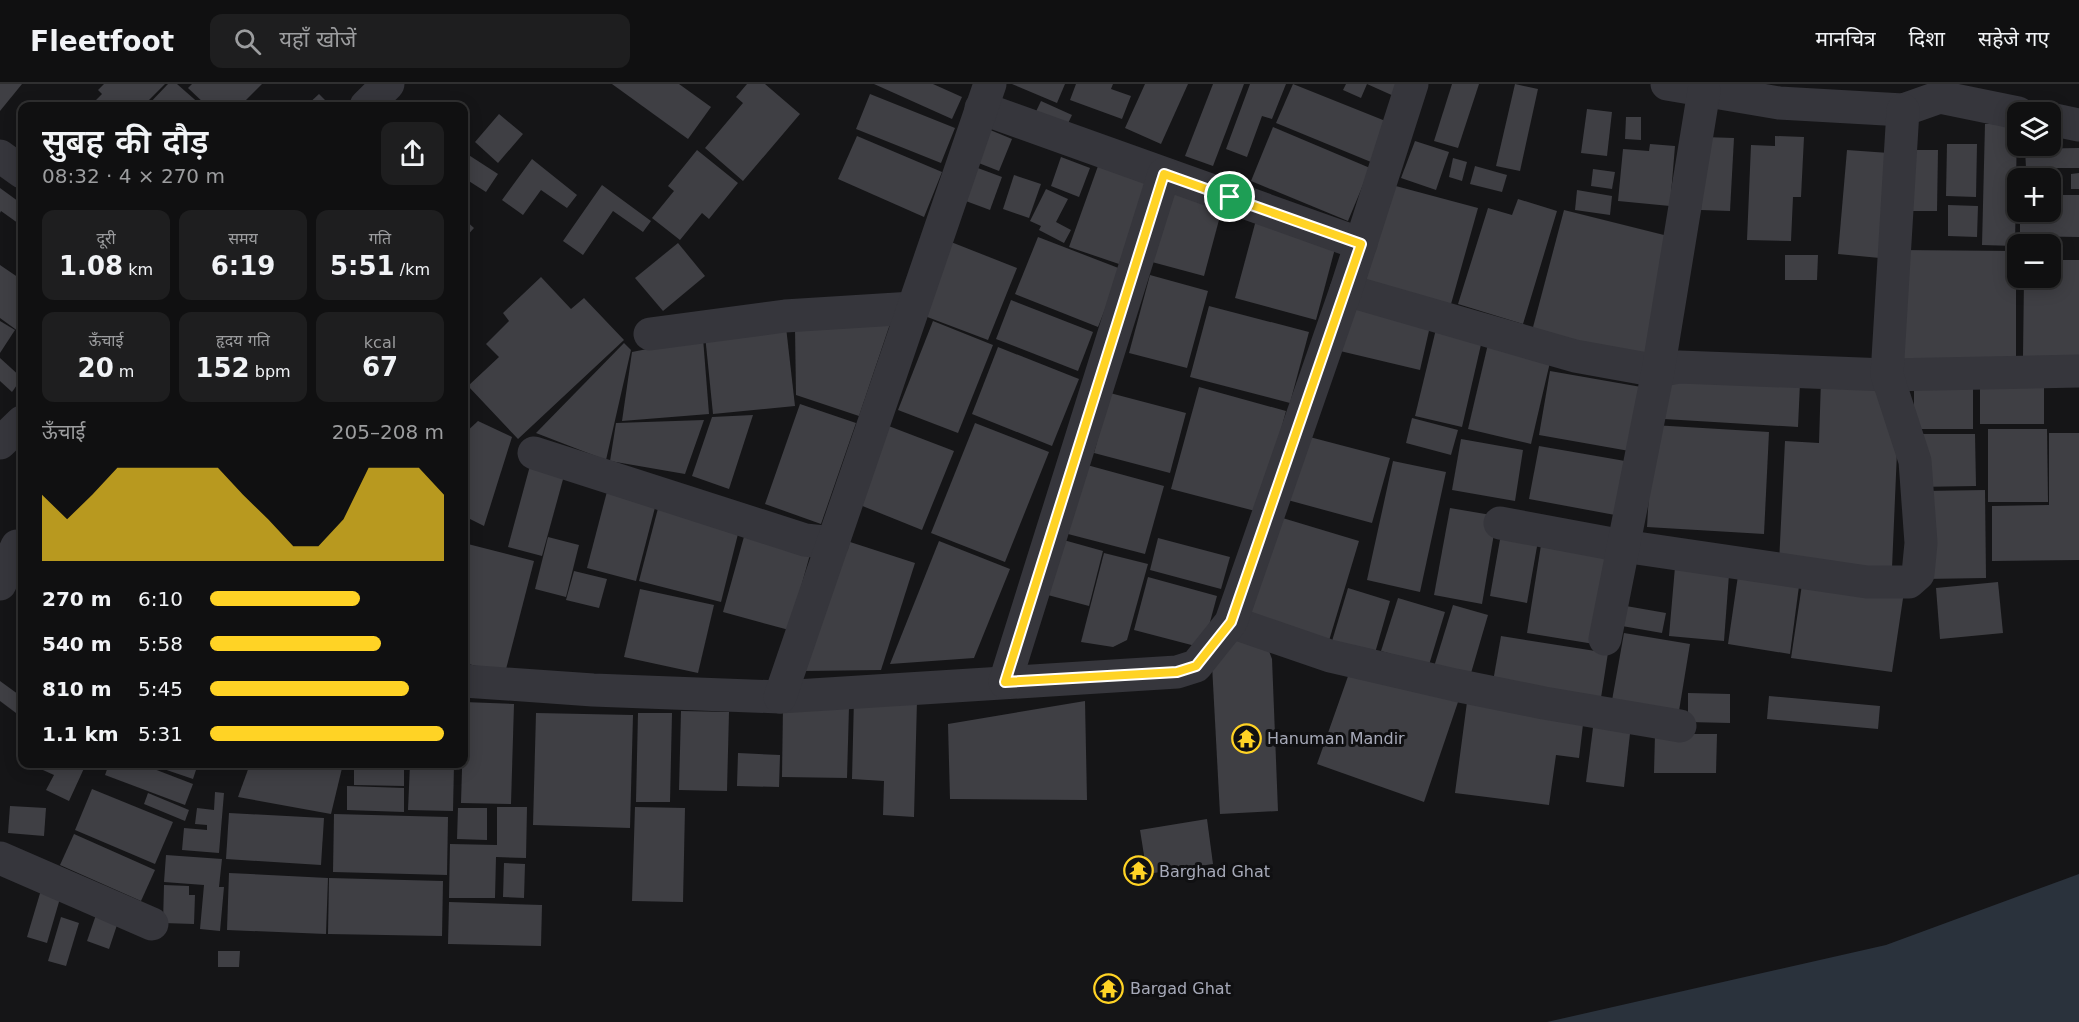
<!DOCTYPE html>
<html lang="hi">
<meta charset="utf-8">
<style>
:root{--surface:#101011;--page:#1e1e1f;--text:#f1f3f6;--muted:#9c9d9f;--line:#303031;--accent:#ffd325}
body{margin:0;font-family:"DejaVu Sans","Noto Sans Devanagari",sans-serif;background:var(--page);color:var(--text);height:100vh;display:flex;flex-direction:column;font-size:22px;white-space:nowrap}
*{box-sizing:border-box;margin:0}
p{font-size:20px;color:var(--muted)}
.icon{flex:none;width:33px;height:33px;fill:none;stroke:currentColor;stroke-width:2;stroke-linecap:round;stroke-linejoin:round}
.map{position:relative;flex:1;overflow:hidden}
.drawer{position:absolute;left:18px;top:18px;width:450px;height:666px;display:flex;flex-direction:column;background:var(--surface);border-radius:12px;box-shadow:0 3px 15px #0003,0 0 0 2px var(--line)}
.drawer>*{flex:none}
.tools{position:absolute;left:2007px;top:18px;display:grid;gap:12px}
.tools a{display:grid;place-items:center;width:54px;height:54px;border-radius:12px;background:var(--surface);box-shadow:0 3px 15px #0003,0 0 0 2px var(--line);font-size:30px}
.pin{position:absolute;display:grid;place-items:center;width:51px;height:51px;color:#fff;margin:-26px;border:3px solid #fff;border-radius:50%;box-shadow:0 2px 6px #0007}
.round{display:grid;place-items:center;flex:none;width:63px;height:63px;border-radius:12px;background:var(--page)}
.overview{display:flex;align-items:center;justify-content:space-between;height:102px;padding:0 24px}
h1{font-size:33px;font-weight:600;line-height:45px}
.metrics{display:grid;grid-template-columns:repeat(3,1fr);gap:9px;height:102px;padding:6px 24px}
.metrics div{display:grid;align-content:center;border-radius:12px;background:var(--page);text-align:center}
.metrics b{font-size:26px;font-weight:600}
.metrics small{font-size:16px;font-weight:400}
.metrics p{font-size:16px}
.chart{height:168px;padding:12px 24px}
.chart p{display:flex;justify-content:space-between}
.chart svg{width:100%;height:108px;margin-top:6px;fill:var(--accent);opacity:.7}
ul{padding:0 24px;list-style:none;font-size:20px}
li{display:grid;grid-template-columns:96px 72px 1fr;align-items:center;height:45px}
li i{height:15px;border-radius:8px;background:var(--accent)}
header{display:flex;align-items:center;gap:36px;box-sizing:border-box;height:84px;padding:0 30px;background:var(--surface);border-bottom:2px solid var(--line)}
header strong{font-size:28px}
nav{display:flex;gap:33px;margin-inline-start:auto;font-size:21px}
.search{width:420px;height:54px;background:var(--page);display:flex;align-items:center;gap:15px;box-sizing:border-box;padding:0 21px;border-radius:12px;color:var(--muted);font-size:22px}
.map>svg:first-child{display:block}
</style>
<header>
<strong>Fleetfoot</strong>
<div class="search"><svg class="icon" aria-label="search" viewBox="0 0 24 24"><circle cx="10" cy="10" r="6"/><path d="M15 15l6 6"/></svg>यहाँ खोजें</div>
<nav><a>मानचित्र</a><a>दिशा</a><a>सहेजे गए</a></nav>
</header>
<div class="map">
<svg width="2079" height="938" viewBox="0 0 2079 938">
<rect width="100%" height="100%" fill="#151517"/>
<path fill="#2a323c" d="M2079 790V938H1547L1886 861Z"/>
<g fill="#3f3f44">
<path d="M0 0H22L0 27Z"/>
<path d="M104 0H165L143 22H90L102 10 98 6Z"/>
<path d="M168 0H177L202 22H147Z"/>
<path d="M192 0H262L240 22H207L188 4Z"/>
<path d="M612 0H679L711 23 688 55Z"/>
<path d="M747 0H765L800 30 743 97 705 64 743 19 736 13Z"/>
<path d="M874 0H933L962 13 952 35Z"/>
<path d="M1012 0H1065L1057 19Z"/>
<path d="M1076 0H1113L1111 5 1131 12 1122 35 1070 16Z"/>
<path d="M1145 0H1188L1161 60 1125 44Z"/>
<path d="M1213 0H1244L1213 82 1185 72Z"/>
<path d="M1250 0H1286L1272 35 1262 32 1247 73 1226 65Z"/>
<path d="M1293 0 1388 38 1371 78 1276 39Z"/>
<path d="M1346 0H1402L1396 13 1367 0 1361 14 1343 6Z"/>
<path d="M1452 0H1479L1458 64 1434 57Z"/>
<path d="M1515 0 1538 5 1520 87 1496 82Z"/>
<path d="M319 10 331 22H306Z"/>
<path d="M870 10 955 44 941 79 856 45Z"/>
<path d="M1041 17 1072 31 1063 50 1032 36Z"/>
<path d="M1587 25 1612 28 1607 72 1581 69Z"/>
<path d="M499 30 523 50 498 79 475 58Z"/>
<path d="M1626 33H1641V56L1625 55Z"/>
<path d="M1985 40H2017L2015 162 1982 161Z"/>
<path d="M983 43 1012 55 999 87 971 76Z"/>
<path d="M1273 43 1370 84 1348 137 1251 97Z"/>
<path d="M857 52 942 88 924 133 838 95Z"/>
<path d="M1775 52 1804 53 1801 113H1793L1791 157 1747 156 1751 61 1775 62Z"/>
<path d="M1704 53 1734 54 1730 127 1701 126Z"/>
<path d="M1415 57 1449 68 1436 106 1401 94Z"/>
<path d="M1650 60 1675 62 1670 122 1618 117 1623 65 1649 67Z"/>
<path d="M1947 60H1977L1976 113 1946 112Z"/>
<path d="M2079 64V84H2026L2025 65Z"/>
<path d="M697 66 738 99 709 135 702 129 680 156 652 134 674 107 668 102Z"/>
<path d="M1847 66 1889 69 1880 174 1838 170Z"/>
<path d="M1912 66H1938L1937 127H1910Z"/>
<path d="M464 68 498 90 486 108 464 94Z"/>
<path d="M1061 73 1090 84 1079 113 1051 102Z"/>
<path d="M1453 74 1467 78 1462 97 1449 93Z"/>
<path d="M532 75 577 111 567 124 541 106 523 131 502 116Z"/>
<path d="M967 80 1002 93 990 126 955 113Z"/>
<path d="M1098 82 1148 100 1119 180 1069 163Z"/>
<path d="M1475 82 1507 91 1502 108 1470 100Z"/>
<path d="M1593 85 1615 88 1612 105 1591 102Z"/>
<path d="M2079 89V105H2071V90Z"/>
<path d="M1014 91 1041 100 1029 134 1003 125Z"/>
<path d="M602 101 651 137 643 148 613 127 583 171 563 157Z"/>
<path d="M1392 101 1478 124 1451 220 1366 196Z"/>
<path d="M0 104 22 120V142L1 127 0 129Z"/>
<path d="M1046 105 1068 115 1056 138 1071 146 1064 159 1039 146 1041 142 1030 137Z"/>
<path d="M1577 106 1612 112 1610 131 1575 126Z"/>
<path d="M1171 107 1223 121 1204 192 1152 178Z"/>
<path d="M2050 111H2079V153L2020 152V128H2050Z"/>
<path d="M1518 115 1557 127 1523 240 1458 220 1488 124 1512 131Z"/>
<path d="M1948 121 1978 122 1977 153 1948 152Z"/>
<path d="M1564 126 1668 152 1650 277 1532 247Z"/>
<path d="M464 135 474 144 464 155Z"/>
<path d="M1256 136 1337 157 1316 236 1235 214Z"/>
<path d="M1038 153 1121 185 1098 243 1015 210Z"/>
<path d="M951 158 1017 184 988 256 922 231Z"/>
<path d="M678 159 705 192 663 227 635 194Z"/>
<path d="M1898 166 2016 167V277L1897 276Z"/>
<path d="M1785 171H1818L1817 196H1785Z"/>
<path d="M2050 176H2079V273L2023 272 2024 194H2050Z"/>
<path d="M0 181 22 196V250L0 234Z"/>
<path d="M1150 191 1208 207 1187 284 1129 269Z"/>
<path d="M541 193 571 225 584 214 624 256 518 355 468 302 499 273 486 260 509 237 503 229Z"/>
<path d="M1011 216 1093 248 1078 287 996 255Z"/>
<path d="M1351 220 1431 238 1420 286 1340 267Z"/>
<path d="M1209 222 1309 248 1290 319 1190 293Z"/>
<path d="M0 237 15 246 0 269Z"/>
<path d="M891 237 859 332 796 311 795 244Z"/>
<path d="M933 237 993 261 958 349 898 326Z"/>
<path d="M1437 241 1483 252 1462 343 1415 332Z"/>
<path d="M786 243 795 322 713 330 705 251Z"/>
<path d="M703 254 709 330 622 337 632 268Z"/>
<path d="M624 259 631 266 606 376 536 349Z"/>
<path d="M1488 260 1551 274 1531 360 1468 345Z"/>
<path d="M998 263 1079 295 1052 362 972 330Z"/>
<path d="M0 274 22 294 12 308 0 297Z"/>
<path d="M1550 287 1647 304 1635 368 1539 351Z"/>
<path d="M1666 291 1800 299 1798 343 1664 335Z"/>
<rect x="1980" y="294" width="64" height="46"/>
<path d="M1821 295 1900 298 1892 484 1779 479 1785 357 1819 359Z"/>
<rect x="1914" y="295" width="59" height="50"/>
<path d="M1199 303 1286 327 1259 428 1171 405Z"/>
<path d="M1110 309 1186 329 1170 389 1094 369Z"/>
<path d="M800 320 856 339 821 440 765 420Z"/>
<path d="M753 331 729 405 692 392 712 333Z"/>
<path d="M1412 334 1458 346 1451 371 1406 359Z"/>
<path d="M704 336 685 390 610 377 616 339Z"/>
<path d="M478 337 512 353 484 442 464 432V350Z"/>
<path d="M975 339 1049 368 1005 478 931 449Z"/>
<path d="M886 341 954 367 922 446 855 419Z"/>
<path d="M1653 341 1769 348 1764 450 1647 443Z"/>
<path d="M1988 345H2047L2048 418H1988Z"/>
<path d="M2049 349H2079V476L1992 477V422L2049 421Z"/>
<path d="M1916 350H1975L1976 402 1917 403Z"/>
<path d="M1302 351 1390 374 1372 439 1284 415Z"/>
<path d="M1461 355 1523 366 1515 417 1452 406Z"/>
<path d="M1539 362 1625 377 1615 431 1529 415Z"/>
<path d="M1393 377 1446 388 1420 508 1367 496Z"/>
<path d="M531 378 565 388 542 472 508 463Z"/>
<path d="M1087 381 1164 402 1145 470 1068 450Z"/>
<path d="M610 396 659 408 636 497 587 484Z"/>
<path d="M1985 406 1986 494 1924 495 1923 407Z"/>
<path d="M662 409 743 430 721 518 639 497Z"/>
<path d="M1450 424 1497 432 1482 520 1434 511Z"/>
<path d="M750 431 816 449 789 546 723 528Z"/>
<path d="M1276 432 1359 457 1328 560 1245 535Z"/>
<path d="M1504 433 1541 440 1527 519 1490 512Z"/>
<path d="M1545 436 1611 446 1594 560 1527 549Z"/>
<path d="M548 453 579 461 566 513 535 505Z"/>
<path d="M1158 454 1230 473 1221 505 1150 486Z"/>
<path d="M1060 455 1103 467 1089 522 1044 510Z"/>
<path d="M847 457 915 479 881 586 804 587Z"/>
<path d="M939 457 1010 485 974 574 890 580Z"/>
<path d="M464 459 534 477 505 589 464 579Z"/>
<path d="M1677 460 1731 464 1724 557 1669 552Z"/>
<path d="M1104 469 1148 480 1127 556 1113 563 1081 558Z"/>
<path d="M1740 478 1801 487 1790 570 1728 560Z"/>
<path d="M574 487 607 495 599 524 566 516Z"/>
<path d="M1804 487 1905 501 1892 588 1791 574Z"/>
<path d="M1148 493 1217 512 1203 564 1134 546Z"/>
<path d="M1998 498 2003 549 1940 555 1936 504Z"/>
<path d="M1348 504 1390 517 1375 569 1332 557Z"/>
<path d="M640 505 714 521 698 589 624 573Z"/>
<path d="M1398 514 1445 528 1429 581 1381 567Z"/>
<path d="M1453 521 1488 531 1469 596 1433 586Z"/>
<path d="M1626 522 1666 529 1662 549 1622 542Z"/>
<path d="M1624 549 1690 560 1678 633 1611 622Z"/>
<path d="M1240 551 1269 567 1272 575 1278 727 1220 730 1212 581Z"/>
<path d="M1501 552 1608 569 1600 620 1492 603Z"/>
<path d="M1352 581 1458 618 1424 718 1317 680Z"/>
<path d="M0 597 22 613V620L16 629 0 617Z"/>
<path d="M1688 609 1730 610V639L1688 638Z"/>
<path d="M1769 612 1880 622 1878 645 1767 635Z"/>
<path d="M854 614 917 616 914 733 883 731 884 697 852 695Z"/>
<path d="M1085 617 1087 716 950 715 948 640Z"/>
<path d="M464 618 514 620 511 720 461 719Z"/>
<path d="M1467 618 1584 632 1579 674 1556 671 1549 721 1455 709Z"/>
<path d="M783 622 849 623 847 694 782 693Z"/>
<path d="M681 627 729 628 727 707 679 706Z"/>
<path d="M536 629 633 631 630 744 533 741Z"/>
<path d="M638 629H672L670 718H636Z"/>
<path d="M1594 636 1631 641 1624 703 1586 698Z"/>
<path d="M1655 650H1717L1716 689H1654Z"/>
<path d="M738 669 780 671 779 703 737 702Z"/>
<path d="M35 680H86L69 717 46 706 54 691 34 682Z"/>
<path d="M109 680H141L193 700 185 721 105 691Z"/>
<path d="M149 680H198L193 695Z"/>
<path d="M250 680H343L331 730 238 713Z"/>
<path d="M354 680H404V702L354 701Z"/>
<path d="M410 680H454L453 727 408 726Z"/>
<path d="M347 702 404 704V728L347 726Z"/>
<path d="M92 705 173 738 155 780 75 746Z"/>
<path d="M215 708 224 709 219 769 182 766 184 744 207 746V741L195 740 197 724 214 726Z"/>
<path d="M148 709 189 726 185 737 144 720Z"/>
<path d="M10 722 46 724 44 752 8 749Z"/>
<path d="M497 723H527L526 774 496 773 495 814H449L450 760 497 761Z"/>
<path d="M635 723 685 724 683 818 632 817Z"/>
<path d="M458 724H487V756L457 755Z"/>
<path d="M229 729 324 734 321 781 226 775Z"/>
<path d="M334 730 448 733 447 791 333 788Z"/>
<path d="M1207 735 1213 780 1147 790 1140 746Z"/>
<path d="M74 750 155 786 141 817 60 781Z"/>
<path d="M166 771 222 775 219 803H224L220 847 200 845 204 801 164 798Z"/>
<path d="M504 779 525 780 524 814 503 813Z"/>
<path d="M229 789 328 794 326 850 227 846Z"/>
<path d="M329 794 443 797 442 852 328 850Z"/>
<path d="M164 801 189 802V811H195L194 840 163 839Z"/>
<path d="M41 806 61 811 47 859 27 853Z"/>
<path d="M449 818 542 821 541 862 448 860Z"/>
<path d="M98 825 120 832 109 865 87 857Z"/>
<path d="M61 833 79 839 66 882 48 877Z"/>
<path d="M218 867H240L239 883H218Z"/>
</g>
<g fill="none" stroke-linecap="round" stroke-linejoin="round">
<g stroke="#36363c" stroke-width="33">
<path d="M1667 0 1779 19 1903 26 1940 13 2018 29"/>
<path d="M366 22 388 0"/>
<path d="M981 24 1361 160"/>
<path d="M2050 35 2079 41"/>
<path d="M0 72 22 88"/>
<path d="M1346 206 1575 272 1658 287 1679 283 1887 291 2079 287"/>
<path d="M650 250 785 232 913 224"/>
<path d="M0 359 22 338"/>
<path d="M534 369 805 456 833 459"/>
<path d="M1500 439 1623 462 1867 498H1909L1918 490 1921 459 1915 377 1887 291 1903 26"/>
<path d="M0 500 17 462"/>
<path d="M1231 538 1330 572 1455 601 1544 619 1680 642"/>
<path d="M1605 555 1658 287 1704 7"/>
<path d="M464 597 593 606 780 613 1177 588 1196 582 1231 538 1346 206 1412 0"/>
<path d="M1005 598 1164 90"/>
<path d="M780 613 990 0"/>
<path d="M0 774 152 840"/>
</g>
</g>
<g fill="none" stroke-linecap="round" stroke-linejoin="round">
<defs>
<path id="route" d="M1164 90 1361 160 1231 538 1196 582 1177 588 1005 598Z"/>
</defs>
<use href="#route" stroke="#fff" stroke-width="12"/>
<use href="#route" stroke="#ffd325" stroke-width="8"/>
</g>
<defs>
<symbol id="temple-ring" viewBox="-11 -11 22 22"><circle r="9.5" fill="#101012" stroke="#ffd325" stroke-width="1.5"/><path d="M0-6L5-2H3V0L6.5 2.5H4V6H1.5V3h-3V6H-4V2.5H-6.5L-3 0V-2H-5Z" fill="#ffd325"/></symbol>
</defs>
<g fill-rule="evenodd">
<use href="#temple-ring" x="1230" y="638" width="33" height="33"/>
<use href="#temple-ring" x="1122" y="770" width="33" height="33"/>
<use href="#temple-ring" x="1092" y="888" width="33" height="33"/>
</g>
<g text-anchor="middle" stroke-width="6" stroke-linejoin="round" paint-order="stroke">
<g font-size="16" fill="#a6a9b8" stroke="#101012" text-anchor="start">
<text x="1267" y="660">Hanuman Mandir</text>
<text x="1159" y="793">Barghad Ghat</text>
<text x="1130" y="910">Bargad Ghat</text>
</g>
</g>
</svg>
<div class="tools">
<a><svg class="icon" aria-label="layers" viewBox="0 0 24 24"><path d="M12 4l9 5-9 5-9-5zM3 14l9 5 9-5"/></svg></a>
<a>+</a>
<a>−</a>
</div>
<div class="pin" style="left:1230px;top:113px;background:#1e9e55"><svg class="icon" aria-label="arrive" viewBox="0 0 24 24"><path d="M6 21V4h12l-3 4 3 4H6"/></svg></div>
<section class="drawer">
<div class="overview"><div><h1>सुबह की दौड़</h1><p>08:32 · 4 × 270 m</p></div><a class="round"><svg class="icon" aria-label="share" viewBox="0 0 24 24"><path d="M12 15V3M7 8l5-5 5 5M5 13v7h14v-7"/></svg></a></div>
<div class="metrics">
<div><p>दूरी</p><b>1.08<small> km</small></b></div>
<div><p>समय</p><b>6:19</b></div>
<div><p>गति</p><b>5:51<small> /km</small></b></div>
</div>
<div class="metrics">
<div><p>ऊँचाई</p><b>20<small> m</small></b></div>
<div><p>हृदय गति</p><b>152<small> bpm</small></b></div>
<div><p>kcal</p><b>67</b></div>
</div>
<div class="chart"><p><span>ऊँचाई</span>205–208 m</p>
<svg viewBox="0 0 160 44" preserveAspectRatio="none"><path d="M0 44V17L10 27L20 17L30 6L40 6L50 6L60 6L70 6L80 17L90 27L100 38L110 38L120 27L130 6L140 6L150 6L160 17V44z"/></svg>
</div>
<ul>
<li><b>270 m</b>6:10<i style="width:64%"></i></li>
<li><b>540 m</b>5:58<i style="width:73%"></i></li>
<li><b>810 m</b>5:45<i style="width:85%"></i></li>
<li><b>1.1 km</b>5:31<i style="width:100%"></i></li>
</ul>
</section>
</div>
